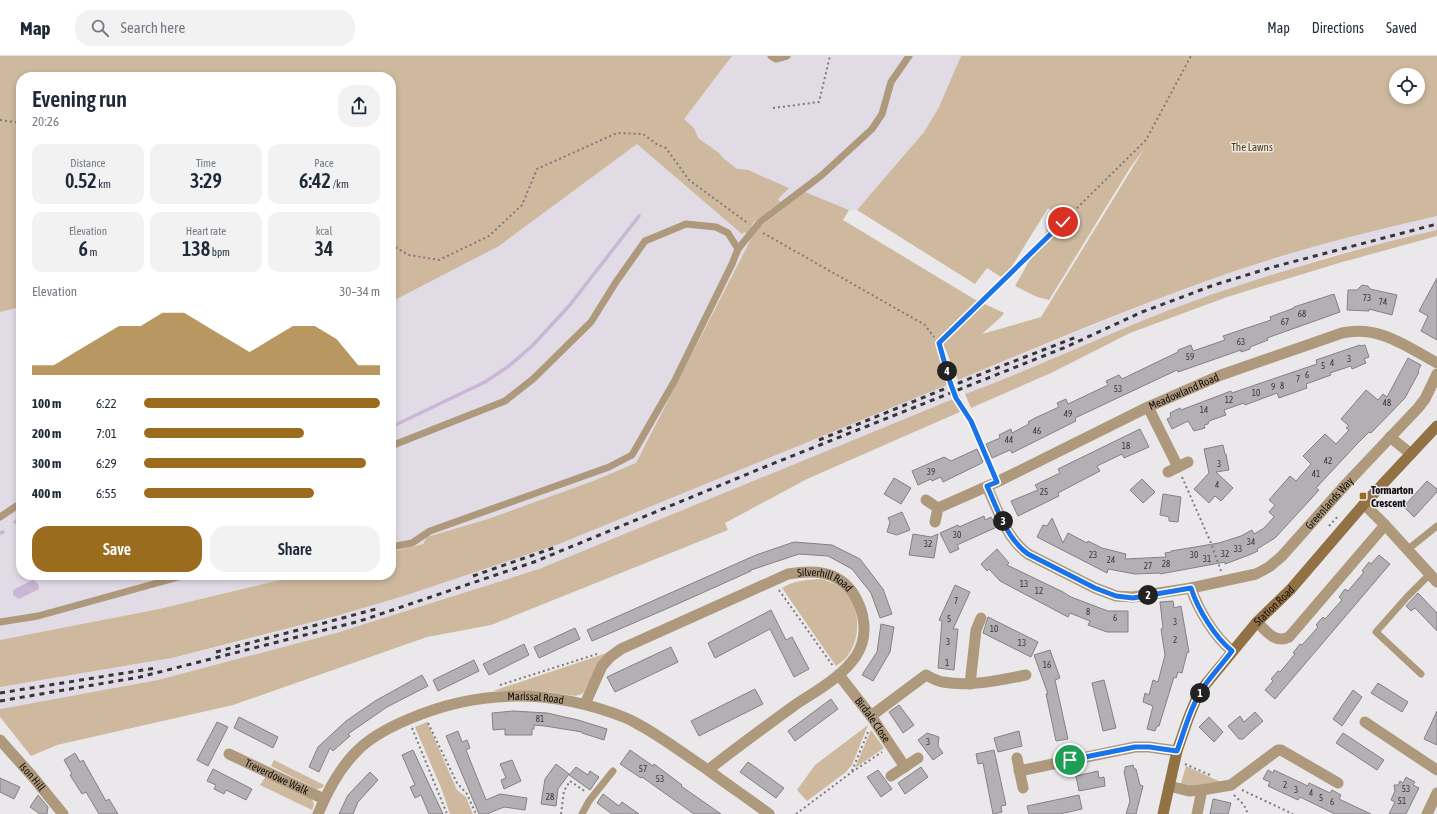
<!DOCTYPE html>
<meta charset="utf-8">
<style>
:root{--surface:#fff;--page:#f2f2f3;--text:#1f2937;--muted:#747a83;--line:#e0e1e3;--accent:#9b6c1e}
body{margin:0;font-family:"Asap Condensed",sans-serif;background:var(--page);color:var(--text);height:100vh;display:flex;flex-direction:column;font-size:15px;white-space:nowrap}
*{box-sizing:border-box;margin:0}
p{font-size:13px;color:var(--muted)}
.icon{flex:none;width:22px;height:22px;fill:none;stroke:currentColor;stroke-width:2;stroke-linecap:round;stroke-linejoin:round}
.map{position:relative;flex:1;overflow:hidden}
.panel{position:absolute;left:16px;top:16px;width:380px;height:508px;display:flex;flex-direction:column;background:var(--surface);border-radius:16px;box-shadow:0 2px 6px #0003}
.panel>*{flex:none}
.fabs{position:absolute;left:1389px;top:12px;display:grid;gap:8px}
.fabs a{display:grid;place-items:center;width:36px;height:36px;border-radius:50%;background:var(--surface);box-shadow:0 2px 6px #0003;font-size:20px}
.pin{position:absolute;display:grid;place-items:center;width:34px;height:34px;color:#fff;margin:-17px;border:2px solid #fff;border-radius:50%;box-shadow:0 1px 4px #0007}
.km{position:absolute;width:20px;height:20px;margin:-10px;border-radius:50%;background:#222;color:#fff;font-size:11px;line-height:20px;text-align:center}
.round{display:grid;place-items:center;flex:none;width:42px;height:42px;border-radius:16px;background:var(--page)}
.headline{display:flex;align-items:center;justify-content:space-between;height:68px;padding:0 16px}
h1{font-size:22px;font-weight:600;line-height:30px}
.metrics{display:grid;grid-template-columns:repeat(3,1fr);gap:6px;height:68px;padding:4px 16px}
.metrics div{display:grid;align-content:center;border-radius:10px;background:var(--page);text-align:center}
.metrics b{font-size:20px;font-weight:600}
.metrics small{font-size:11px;font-weight:400}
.metrics p{font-size:11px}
.chart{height:112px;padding:8px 16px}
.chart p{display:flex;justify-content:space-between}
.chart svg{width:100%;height:72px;margin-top:4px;fill:var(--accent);opacity:.7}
.cta{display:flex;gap:8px;margin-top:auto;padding:8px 16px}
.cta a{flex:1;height:46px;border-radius:16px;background:var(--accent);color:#fff;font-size:16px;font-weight:600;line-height:46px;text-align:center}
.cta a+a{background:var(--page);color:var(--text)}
ul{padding:0 16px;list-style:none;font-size:13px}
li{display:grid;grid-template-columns:64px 48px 1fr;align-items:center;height:30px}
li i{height:10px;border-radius:5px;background:var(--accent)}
header{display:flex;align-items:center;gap:24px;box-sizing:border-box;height:56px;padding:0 20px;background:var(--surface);border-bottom:1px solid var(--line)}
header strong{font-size:19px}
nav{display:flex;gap:22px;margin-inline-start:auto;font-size:14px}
.search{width:280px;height:36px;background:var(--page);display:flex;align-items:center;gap:10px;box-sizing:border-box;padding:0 14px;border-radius:16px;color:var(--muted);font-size:15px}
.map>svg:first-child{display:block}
</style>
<header>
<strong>Map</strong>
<div class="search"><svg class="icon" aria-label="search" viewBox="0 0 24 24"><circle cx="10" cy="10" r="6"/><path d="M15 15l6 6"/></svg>Search here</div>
<nav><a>Map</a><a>Directions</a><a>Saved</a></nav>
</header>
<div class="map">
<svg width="1437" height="758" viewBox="0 0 1437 758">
<rect width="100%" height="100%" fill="#eae8eb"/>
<g fill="#e1dbe5">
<path d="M732 0H961L939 51 924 76 857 154H849L805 136 751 183 636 407 593 425 488 463 427 481 423 488 391 496V246L499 190 637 88 676 121 694 72 684 63Z"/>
<path d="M1437 160V174L1326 201 1124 272 1004 323 965 338 958 324 1111 262 1173 237 1236 215 1330 186 1386 171Z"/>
<path d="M21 251V519H301L159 553 0 584V256Z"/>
<path d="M946 329 953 343 539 513 336 577 158 624 0 653V631L145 607 172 602 258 581 336 560 407 539 559 488Z"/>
</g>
<g fill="#ceb99e" fill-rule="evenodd">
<path d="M0 0H732L684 63 694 72 698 82 719 97 723 102 737 113 748 114 789 132 778 143 780 146 754 166 747 178 745 176 742 178 637 88 499 190 391 246V21H21V251L0 256Z"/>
<path d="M961 0H1437V160C1369 175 1301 193 1235 215 1141 247 1050 286 958 324L945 292 939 294 947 329 559 488 407 539 336 560 172 602 0 631V584L159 553 301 519H391V496L423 488 427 481 488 463 593 425 636 407 751 183 760 171 805 136 849 154 843 164 974 243 1004 257 1002 260 982 278 1041 261 1144 93 1130 112 1049 244 1037 241 1015 230 1056 158 1048 152 1004 223 987 212 975 228 857 154 924 76 939 51ZM1396 19H1418V41H1396Z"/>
<path d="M1437 174V180L1339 207 1227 241 1130 277 1051 317 971 352 965 338C1041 310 1114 274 1191 246 1272 217 1354 193 1437 174Z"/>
<path d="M953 343 962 355 807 423 725 467 728 474 491 569 427 581 233 649 57 689 31 700 0 661V653L158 624 336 577 539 513Z"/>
<path d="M821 523C827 525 834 527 839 530 861 546 863 582 846 602 843 605 839 608 836 610L782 532C795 524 806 524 821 523Z"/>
<path d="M610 596 597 610 584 636C578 642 570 639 563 638 539 634 516 635 493 635Z"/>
<path d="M427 666 457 734 466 741 473 758H450L442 734 415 671Z"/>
<path d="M868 669 852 709 846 716 807 745 797 734 815 709Z"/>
<path d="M871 674 884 692 855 712Z"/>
<path d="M274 704 324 729 322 732 316 733 271 710Z"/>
<path d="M1186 710 1223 727 1180 731Z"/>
<path d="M266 720 310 741C314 746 315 748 312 754L260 729Z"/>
</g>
<path fill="#cab6d5" d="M32 524H34L38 528 39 533 19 543 13 539V534Z"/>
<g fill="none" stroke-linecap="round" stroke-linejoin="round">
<g stroke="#cab6d5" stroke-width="3.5">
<path d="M391 371 485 326 509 310 532 290 569 250 639 160"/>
<path d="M15 466 21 461"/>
<path d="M18 468 21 467"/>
<path d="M0 477 3 476"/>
</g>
</g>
<g fill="#b2b0b3" stroke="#838184">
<path d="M1437 222V284L1421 275 1428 260 1419 255Z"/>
<path d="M1362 229 1368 230 1370 233 1397 239 1392 259 1369 253V255L1347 254 1348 234H1357Z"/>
<path d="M1334 238 1340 256 1267 282 1268 284 1250 291V293L1241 296V294L1178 316 1177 314 1075 362 1076 365 1012 397 1010 394 992 402 986 388 1000 382 999 379 1011 373 1012 377 1029 368 1028 366 1035 362 1059 351 1057 347 1066 343 1068 348 1108 329 1106 325 1119 319 1122 323 1178 296V294L1191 289 1193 295 1225 284 1223 280 1271 264 1270 261 1294 252V251Z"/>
<path d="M1360 289V290L1365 289 1369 301 1364 303 1366 307 1352 313 1351 310 1330 317 1331 319 1306 328 1307 332 1279 342 1277 337 1245 349 1244 347 1224 354 1226 359 1209 365 1208 368 1204 369 1205 372 1194 375 1188 365 1172 373 1167 363 1171 361 1170 357 1180 352 1181 354 1231 335 1232 337 1258 328 1317 308 1316 304Z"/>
<path d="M1408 302 1421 309 1418 315 1419 316 1405 342 1371 377 1369 376 1357 388 1316 432 1319 434 1310 444 1275 482 1257 493 1258 495 1249 499 1225 508V506L1160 518V517L1135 518 1108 513 1107 517 1037 481 1043 469 1047 470 1052 462 1063 487 1068 477 1087 487 1088 485 1102 492 1126 498 1125 503 1166 501 1165 497 1171 496V495L1219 487 1241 480 1252 474 1254 478 1264 472 1274 461 1269 456 1275 449 1269 444 1290 420 1296 425 1311 408 1303 400 1325 378 1336 388 1349 374 1346 372 1349 370 1341 363 1366 334 1378 344 1383 338 1387 341Z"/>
<path d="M1140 373 1149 391 1124 402 1122 398 1097 410 1100 415 1058 437 1059 440 1018 460 1011 445 1038 434 1035 429 1060 417 1058 413Z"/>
<path d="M1223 389 1225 398H1226L1229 414 1216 416 1233 432 1221 445 1215 440 1209 447 1194 433 1209 417 1204 393Z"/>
<path d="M977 393 983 406 980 408 943 426 941 421 932 425 931 423 918 429 912 415 944 401 951 405Z"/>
<path d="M894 422 911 432 901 448 884 438Z"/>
<path d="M1142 423 1155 436 1143 447 1130 434Z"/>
<path d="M1427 425 1437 433V436L1414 461 1405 452 1407 450 1406 448Z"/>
<path d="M1163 438 1181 441 1178 466 1169 465V461L1160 459Z"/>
<path d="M902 456 910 474 897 479 887 476 890 466 888 462Z"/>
<path d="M984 460 985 464 991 461 997 471 957 489 959 493 950 497 940 477 958 469 959 471Z"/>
<path d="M913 478 931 481 938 478 934 502 909 499Z"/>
<path d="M794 486 832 489 860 503 883 533 892 558 880 562 871 537 852 513 828 500 799 498 751 514V515L673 550 592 585 587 574 756 499Z"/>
<path d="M997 493 1009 507 1007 509 1063 536 1071 541 1108 555H1128V576H1107L1088 569 1090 565 1070 557 1068 561 1000 525 989 513 987 515 981 508Z"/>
<path d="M1379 499 1390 508 1275 643 1265 634 1273 625 1271 623 1278 615 1280 616 1295 598 1293 597 1300 588 1302 589 1318 571 1316 569 1323 561 1325 563 1342 544 1339 541 1345 533 1348 535 1364 516 1362 515 1369 506 1371 508Z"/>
<path d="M955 529 970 536 953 573H958L954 614 938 612 942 565 939 564Z"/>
<path d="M1418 537 1437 557V575L1415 552 1411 555 1406 550Z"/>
<path d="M1173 545 1174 552 1181 550 1189 596 1187 597 1182 617 1178 616 1176 622 1174 621 1159 670H1157L1155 675 1147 673 1153 650 1143 646 1145 637 1149 639 1153 624 1158 626 1165 599 1161 573 1163 572 1160 546Z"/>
<path d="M771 554 786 584 792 581 809 613 794 621 770 573 715 602 708 587Z"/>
<path d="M988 561 1038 586 1031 601 983 577Z"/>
<path d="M881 568 894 571 890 596 873 625 862 619 877 596Z"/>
<path d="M575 572 580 583 539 602 534 591Z"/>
<path d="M524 588 529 599 489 619 483 608Z"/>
<path d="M671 591 678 606 615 636 607 621Z"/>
<path d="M1050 594 1060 622 1055 624 1068 683 1056 685 1046 638H1048L1034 599Z"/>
<path d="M474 604 479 615 438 635 433 624Z"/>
<path d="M422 619 428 630 387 651 348 678 350 680 333 695 330 692 319 716 309 711 318 691 346 665 375 645Z"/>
<path d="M1104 624 1116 672 1103 675 1092 627Z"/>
<path d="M1378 627 1408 646 1402 656 1371 637Z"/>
<path d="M755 633 763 648 699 680 691 665Z"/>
<path d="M1353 634 1362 641 1342 670 1333 663Z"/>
<path d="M831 643 838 653 795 685 788 675Z"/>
<path d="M899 649 914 669 903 677 889 656Z"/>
<path d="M513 655 547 657 578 664 607 673 604 684 582 677V676L545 670 534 669V673H532V679H505V673L493 674 492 657Z"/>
<path d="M1437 655V689L1424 683Z"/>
<path d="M1255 656 1263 665 1243 683H1239L1228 670 1240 660 1244 666Z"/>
<path d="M239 661 278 681 273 692 234 672Z"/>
<path d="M1209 661 1223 676 1214 686 1199 671Z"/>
<path d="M217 666 228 671 208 710 197 704Z"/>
<path d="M458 675 462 686 467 684 470 692 466 694 486 744 500 738 527 742 525 754 504 751 487 758H479L446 680Z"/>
<path d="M1019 675 1022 690 998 696 994 682Z"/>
<path d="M927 677 939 681 938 690 943 697 933 704 918 684Z"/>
<path d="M1343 677 1384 704 1377 714 1336 687Z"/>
<path d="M413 694 435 741 443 758H429L421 739 415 742 410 731 415 729 402 699Z"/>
<path d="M630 694 653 710 654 708 682 729 681 730 721 758H694L642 721 641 722 620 708Z"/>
<path d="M994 694 1006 749 1001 750 1002 756 993 758 983 707 978 708 976 698Z"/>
<path d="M75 697 80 706 83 704 106 745 109 743 118 758H99L86 736 82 738 70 719 72 718 64 704Z"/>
<path d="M512 704 521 725 504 733 501 724 506 722 500 708Z"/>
<path d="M748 706 784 732 776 742 740 716Z"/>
<path d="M556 708 569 718 558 733 556 750 541 748 545 723Z"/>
<path d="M1133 709 1134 713H1136L1140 729 1143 730 1136 758H1126L1130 745 1124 715H1125V711Z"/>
<path d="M576 711 588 719 590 715 599 721 590 734 569 719Z"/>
<path d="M921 711 928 721 905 738 898 727Z"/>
<path d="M213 713 252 733 246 744 226 734 224 738 214 733 216 729 207 725Z"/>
<path d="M878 714 892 733 881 741 867 721Z"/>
<path d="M1268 714 1273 717 1274 714 1308 730 1309 727 1330 737 1332 734 1341 739 1339 743 1371 758H1335L1300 741 1298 744 1268 730 1270 726 1263 723Z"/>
<path d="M1098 715 1099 722 1104 721 1105 730 1079 735 1076 720Z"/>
<path d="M370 716 378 724 358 746 353 758H339L348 739Z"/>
<path d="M1406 721 1415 726 1413 729 1419 732 1406 758H1389L1395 746 1391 744 1395 735 1394 729H1398L1400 725 1403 727Z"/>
<path d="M0 722 20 731 14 743 0 736Z"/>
<path d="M603 738 619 750 622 746 639 758H612L597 747Z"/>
<path d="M38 739 48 751 47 758H40L30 751Z"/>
<path d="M1079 739 1082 753 1060 758H1029L1027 750Z"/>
<path d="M1213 743 1231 747 1228 758H1210Z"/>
</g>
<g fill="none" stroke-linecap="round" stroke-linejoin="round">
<g stroke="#7b7a7c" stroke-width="2" stroke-dasharray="2 3" stroke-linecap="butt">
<path d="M773 52 819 46 830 0"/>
<path d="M0 64 21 67"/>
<path d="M763 177 925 269 934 281"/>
<path d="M391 189 409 199 439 204 489 180 522 149 537 113 617 77 643 78 658 89 666 92 689 124 749 168"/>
<path d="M945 282 1146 84 1191 0"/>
<path d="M1182 421 1211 487 1221 515"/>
<path d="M1329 470 1338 460"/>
<path d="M779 534 833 610"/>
<path d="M500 629 597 598"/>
<path d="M428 667 457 727 467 738 476 758"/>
<path d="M412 672 447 758"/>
<path d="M1185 708 1212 720"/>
<path d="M852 715 868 676"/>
<path d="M1242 734 1293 758"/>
<path d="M1234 739 1244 749 1248 758"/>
<path d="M561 758 564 735 570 725 586 736"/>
<path d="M796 758 852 716 882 696"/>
</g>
<g stroke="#af997c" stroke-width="7">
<path d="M771 0 776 3 787 0"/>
<path d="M939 287 945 308"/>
<path d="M964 354 971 365 997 426"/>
<path d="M391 390 505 345 533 323 591 266 616 226 645 185 686 168 716 171 728 177 738 193"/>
<path d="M0 461 21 447"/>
<path d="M391 491 412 487 430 475 609 411 632 399 674 326 732 208 738 193 760 166 822 119 872 73 882 58 891 26 909 0"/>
<path d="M1407 494 1437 470"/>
<path d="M0 566 38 560 186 519"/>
<path d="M1421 618 1376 576 1407 541 1430 518"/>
<path d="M582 758 589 745 613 715"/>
</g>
<g stroke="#af997c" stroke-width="11">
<path d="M1148 351 1178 411"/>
<path d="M1390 381 1411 398"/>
<path d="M1168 416 1188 406"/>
<path id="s1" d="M987 431C998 454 1006 482 1028 498L1095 532 1116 540 1133 541 1191 532 1256 518 1269 511 1282 500 1347 427 1418 352 1425 343 1437 318"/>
<path d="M926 444 938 452 935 466"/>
<path d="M1364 448 1385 469 1437 526"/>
<path id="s2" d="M938 452 997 426 1148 351 1221 319 1342 277C1379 269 1406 290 1437 307"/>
<path d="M1191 532C1198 554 1215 581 1232 595"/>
<path d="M1257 566C1266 575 1275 588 1289 581L1385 469"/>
<path id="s3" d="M839 619 871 660 905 711"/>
<path d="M970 628 976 574 981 562"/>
<path id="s4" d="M585 648 602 610 610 601 621 593 788 518C813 514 837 514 853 537 865 556 869 580 856 600 842 621 816 635 795 649 766 670 736 692 708 714"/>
<path d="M871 660 926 619C932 622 937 625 943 626 971 631 999 624 1026 619"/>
<path d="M1365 666 1437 714"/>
<path id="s5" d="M0 684 33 721 63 758"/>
<path id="s6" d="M229 698 324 743"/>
<path d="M1017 702 1023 732"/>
<path d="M1019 715 1135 691H1149L1177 695"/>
<path d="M891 720 918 702"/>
<path d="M1169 730 1189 735 1202 734 1231 729 1278 694H1281L1338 727"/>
<path id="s7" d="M318 758C327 736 339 713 356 696 370 681 390 671 409 663 481 632 553 633 626 662 633 665 639 669 645 672 667 685 687 700 708 714 728 729 749 743 769 758"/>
<path d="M1197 758 1202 734"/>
<path d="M1427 758 1437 737"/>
</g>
<path stroke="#927245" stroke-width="11" id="s8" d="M1163 758 1177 695 1188 663 1197 641 1205 629 1257 566 1291 533 1364 448 1437 370"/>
<g stroke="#373538" stroke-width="3" stroke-dasharray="5 5" stroke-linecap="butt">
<path d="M819 384 976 320 1079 280"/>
<path d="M473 520 556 491"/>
<path d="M216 596 376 553"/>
<path d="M0 637 156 612"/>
<path d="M0 645 140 621 360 565 534 506 767 410 1066 291 1142 256 1214 229 1273 211 1437 168"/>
</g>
<path stroke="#af997c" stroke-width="7" d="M945 308C949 325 954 339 964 354"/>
</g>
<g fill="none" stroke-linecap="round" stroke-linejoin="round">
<defs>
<path id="route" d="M1063 166 939 287 950 326 956 342 971 365 997 426 987 430C998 454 1006 482 1028 498L1095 532 1116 540 1133 542 1191 532C1198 554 1215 581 1232 595 1223 607 1213 618 1205 629 1191 649 1185 673 1177 695L1149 691H1135L1070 704"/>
</defs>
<use href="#route" stroke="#fff" stroke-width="8"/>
<use href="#route" stroke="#1a73e8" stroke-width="5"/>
</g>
<rect fill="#9b6c1e" stroke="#eae8eb" stroke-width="1.5" x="1359" y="436" width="8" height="8" rx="2"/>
<g text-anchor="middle" stroke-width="3" stroke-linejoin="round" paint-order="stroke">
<g font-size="9" fill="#38373a">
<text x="1367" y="245">73</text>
<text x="1383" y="249">74</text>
<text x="1302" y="261">68</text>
<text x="1285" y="269">67</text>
<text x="1241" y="289">63</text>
<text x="1190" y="304">59</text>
<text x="1349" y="306">3</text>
<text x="1332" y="310">4</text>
<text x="1323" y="313">5</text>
<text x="1307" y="322">6</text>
<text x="1298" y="326">7</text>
<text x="1282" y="333">8</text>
<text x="1273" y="334">9</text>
<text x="1118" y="336">53</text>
<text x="1256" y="340">10</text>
<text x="1229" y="347">12</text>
<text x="1387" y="350">48</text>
<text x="1204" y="357">14</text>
<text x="1068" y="361">49</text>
<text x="1037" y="378">46</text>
<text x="1009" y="387">44</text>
<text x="1126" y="393">18</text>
<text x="1328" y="408">42</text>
<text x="1219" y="411">3</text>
<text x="931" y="419">39</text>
<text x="1316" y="421">41</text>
<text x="1217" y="432">4</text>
<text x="1044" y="439">25</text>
<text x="957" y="482">30</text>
<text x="1251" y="489">34</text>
<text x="928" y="491">32</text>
<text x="1238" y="496">33</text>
<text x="1225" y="501">32</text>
<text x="1093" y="502">23</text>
<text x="1194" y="502">30</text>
<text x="1207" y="506">31</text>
<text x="1111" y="507">24</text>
<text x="1166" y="511">28</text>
<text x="1148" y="513">27</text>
<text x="1024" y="531">13</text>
<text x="1039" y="538">12</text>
<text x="956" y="548">7</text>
<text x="1088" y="559">8</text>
<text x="1115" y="565">6</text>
<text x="949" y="566">5</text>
<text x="1175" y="569">3</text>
<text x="994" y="576">10</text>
<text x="1175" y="587">2</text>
<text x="948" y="589">3</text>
<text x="1022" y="590">13</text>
<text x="947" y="610">1</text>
<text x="1047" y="612">16</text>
<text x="540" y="666">81</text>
<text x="928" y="689">3</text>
<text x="643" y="716">57</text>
<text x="660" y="726">53</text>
<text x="1285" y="732">2</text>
<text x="1406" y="736">53</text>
<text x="1296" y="737">3</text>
<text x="1311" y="740">4</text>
<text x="550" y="744">28</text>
<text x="1321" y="745">5</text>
<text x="1402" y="748">51</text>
<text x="1332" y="749">6</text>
</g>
<g font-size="11" fill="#5a3b03" stroke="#eae8eb">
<text x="1252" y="95">The Lawns</text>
</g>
<g font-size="11" fill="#100f11" stroke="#eae8eb">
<text dy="4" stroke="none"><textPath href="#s2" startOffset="272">Meadowland Road</textPath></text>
<text dy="4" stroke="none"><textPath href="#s1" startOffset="422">Greenlands Way</textPath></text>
<text dy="4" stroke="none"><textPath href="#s4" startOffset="289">Silverhill Road</textPath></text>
<text dy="4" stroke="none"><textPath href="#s8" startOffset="242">Station Road</textPath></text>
<text dy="4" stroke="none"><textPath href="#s7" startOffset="266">Marissal Road</textPath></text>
<text dy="4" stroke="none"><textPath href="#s3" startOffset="56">Birdale Close</textPath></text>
<text dy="4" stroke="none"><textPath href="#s5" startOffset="49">Ison Hill</textPath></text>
<text dy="4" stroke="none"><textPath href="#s6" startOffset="53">Treverdowe Walk</textPath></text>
</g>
<g font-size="11" font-weight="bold" fill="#100f11" stroke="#eae8eb" text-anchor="start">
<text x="1371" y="438">Tormarton<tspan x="1371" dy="13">Crescent</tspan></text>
</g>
</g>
</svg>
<div class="fabs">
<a><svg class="icon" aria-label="locate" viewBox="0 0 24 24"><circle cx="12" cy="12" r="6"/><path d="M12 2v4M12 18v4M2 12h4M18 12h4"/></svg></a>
</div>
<div class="pin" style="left:1070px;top:704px;background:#1e9e55"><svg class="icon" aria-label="arrive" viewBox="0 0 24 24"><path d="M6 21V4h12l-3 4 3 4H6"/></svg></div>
<div class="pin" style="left:1063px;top:166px;background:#d93025"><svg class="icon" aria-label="check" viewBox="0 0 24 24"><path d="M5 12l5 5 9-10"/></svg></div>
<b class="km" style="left:1200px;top:637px">1</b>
<b class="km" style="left:1148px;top:539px">2</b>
<b class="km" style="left:1003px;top:465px">3</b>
<b class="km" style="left:947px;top:315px">4</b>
<section class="panel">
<div class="headline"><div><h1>Evening run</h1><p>20:26</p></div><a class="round"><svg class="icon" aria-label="share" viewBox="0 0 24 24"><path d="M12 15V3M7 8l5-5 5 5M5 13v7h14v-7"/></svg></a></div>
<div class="metrics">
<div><p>Distance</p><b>0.52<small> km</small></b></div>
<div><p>Time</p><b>3:29</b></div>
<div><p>Pace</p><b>6:42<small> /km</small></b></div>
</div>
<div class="metrics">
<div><p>Elevation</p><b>6<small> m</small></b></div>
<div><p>Heart rate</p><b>138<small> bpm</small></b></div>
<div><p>kcal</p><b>34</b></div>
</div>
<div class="chart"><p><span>Elevation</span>30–34 m</p>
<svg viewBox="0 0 160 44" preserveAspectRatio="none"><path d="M0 44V38L10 38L20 30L30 22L40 14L50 14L60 6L70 6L80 14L90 22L100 30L110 22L120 14L130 14L140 22L150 38L160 38V44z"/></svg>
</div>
<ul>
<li><b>100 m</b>6:22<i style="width:100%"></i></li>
<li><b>200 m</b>7:01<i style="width:68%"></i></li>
<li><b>300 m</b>6:29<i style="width:94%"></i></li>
<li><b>400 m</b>6:55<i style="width:72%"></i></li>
</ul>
<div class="cta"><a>Save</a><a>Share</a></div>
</section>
</div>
